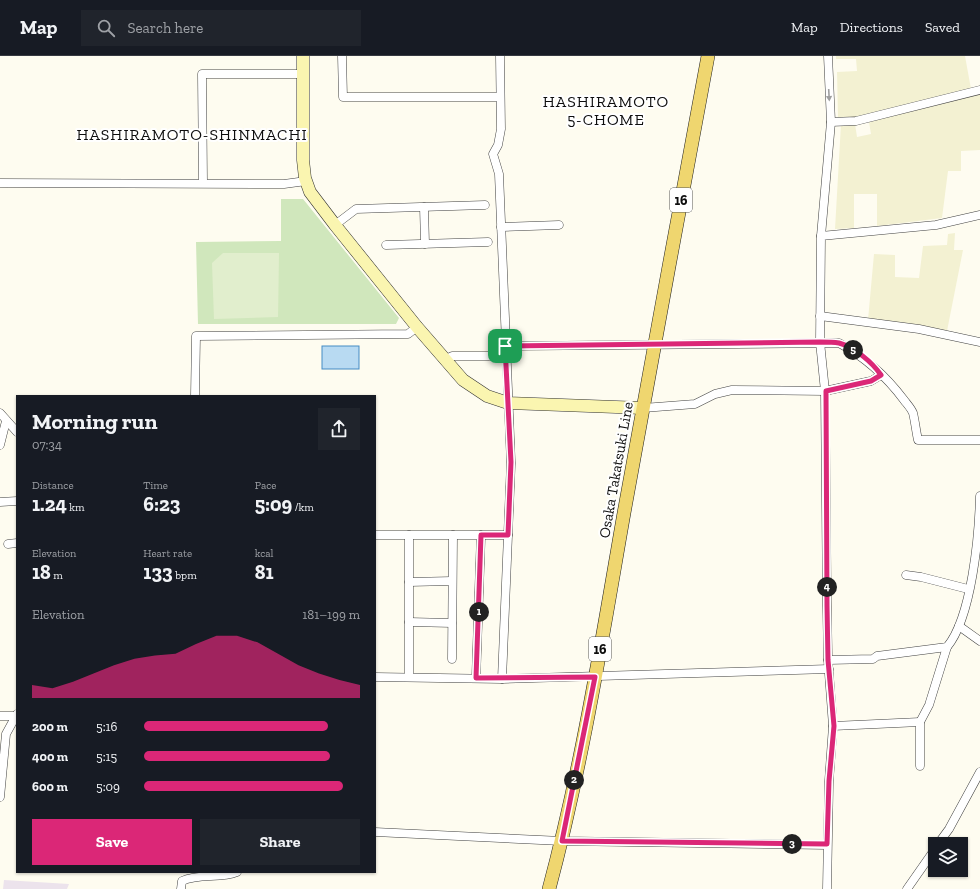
<!DOCTYPE html>
<meta charset="utf-8">
<style>
:root{--surface:#171b24;--page:#20242c;--text:#f1f3f6;--muted:#9ea1a6;--line:#363941;--accent:#db2777}
body{margin:0;font-family:"Zilla Slab",serif;background:var(--page);color:var(--text);height:100vh;display:flex;flex-direction:column;font-size:15px;white-space:nowrap}
*{box-sizing:border-box;margin:0}
p{font-size:13px;color:var(--muted)}
.icon{flex:none;width:22px;height:22px;fill:none;stroke:currentColor;stroke-width:2;stroke-linecap:round;stroke-linejoin:round}
.map{position:relative;flex:1;overflow:hidden}
.sheet{position:absolute;left:16px;top:339px;width:360px;height:478px;display:flex;flex-direction:column;background:var(--surface);border-radius:0px;box-shadow:0 1px 3px #0004}
.sheet>*{flex:none}
.fabs{position:absolute;left:928px;top:781px;display:grid;gap:8px}
.fabs a{display:grid;place-items:center;width:40px;height:40px;border-radius:0px;background:var(--surface);box-shadow:0 1px 3px #0004;font-size:20px}
.pin{position:absolute;display:grid;place-items:center;width:34px;height:34px;color:#fff;margin:-17px;border-radius:8px;box-shadow:0 2px 6px #0006}
.km{position:absolute;width:20px;height:20px;margin:-10px;border-radius:50%;background:#222;color:#fff;font-size:11px;line-height:20px;text-align:center}
.round{display:grid;place-items:center;flex:none;width:42px;height:42px;border-radius:0px;background:var(--page)}
.overview{display:flex;align-items:center;justify-content:space-between;height:68px;padding:0 16px}
h1{font-size:22px;font-weight:700;line-height:30px}
.metrics{display:grid;grid-template-columns:repeat(3,1fr);gap:6px;height:68px;padding:4px 16px}
.metrics div{display:grid;align-content:center}
.metrics b{font-size:20px;font-weight:700}
.metrics small{font-size:11px;font-weight:400}
.metrics p{font-size:11px}
.chart{height:112px;padding:8px 16px}
.chart p{display:flex;justify-content:space-between}
.chart svg{width:100%;height:72px;margin-top:4px;fill:var(--accent);opacity:.7}
.cta{display:flex;gap:8px;margin-top:auto;padding:8px 16px}
.cta a{flex:1;height:46px;border-radius:0px;background:var(--accent);color:#fff;font-size:16px;font-weight:700;line-height:46px;text-align:center}
.cta a+a{background:var(--page);color:var(--text)}
ul{padding:0 16px;list-style:none;font-size:13px}
li{display:grid;grid-template-columns:64px 48px 1fr;align-items:center;height:30px}
li i{height:10px;border-radius:5px;background:var(--accent)}
header{display:flex;align-items:center;gap:24px;box-sizing:border-box;height:56px;padding:0 20px;background:var(--surface);border-bottom:1px solid var(--line)}
header strong{font-size:19px}
nav{display:flex;gap:22px;margin-inline-start:auto;font-size:14px}
.search{width:280px;height:36px;background:var(--page);display:flex;align-items:center;gap:10px;box-sizing:border-box;padding:0 14px;border-radius:0px;color:var(--muted);font-size:15px}
.map>svg:first-child{display:block}
</style>
<header>
<strong>Map</strong>
<div class="search"><svg class="icon" aria-label="search" viewBox="0 0 24 24"><circle cx="10" cy="10" r="6"/><path d="M15 15l6 6"/></svg>Search here</div>
<nav><a>Map</a><a>Directions</a><a>Saved</a></nav>
</header>
<div class="map">
<svg width="980" height="833" viewBox="0 0 980 833">
<rect width="100%" height="100%" fill="#fefcf0"/>
<path fill="#ece3ec" d="M4 824 69 828 67 833H3Z"/>
<g fill="#f3f1d2">
<path d="M836 0H965L971 33 856 61 838 62 837 16 857 15 856 3H836Z"/>
<path d="M980 37V94L961 95V115H948L942 162 877 170V138H854V172L835 173 841 68H855L857 81 871 78 869 66Z"/>
<path d="M955 177 954 194H963L947 275 907 267 868 264 874 198 895 199V221L919 222 923 190 947 189 948 178Z"/>
</g>
<path fill="#d0e7bc" d="M281 143H303L399 262 396 268H198L196 186 281 185Z"/>
<path fill="#e1eecd" d="M223 197H279L278 261 214 263 212 207Z"/>
<rect fill="#b8daf2" stroke="#448bc4" x="322" y="290" width="37" height="23"/>
<g fill="none" stroke-linecap="round" stroke-linejoin="round">
<defs>
<g id="street">
<path d="M342 0 343 41H500"/>
<path d="M500 0 501 73 498 89 493 98 499 118 511 407 502 623"/>
<path d="M831 66 856 65 980 34"/>
<path d="M0 127 284 128 306 125"/>
<path d="M203 127 202 18H303"/>
<path d="M424 151 425 188"/>
<path d="M335 169 356 153 485 149"/>
<path d="M501 171 559 169"/>
<path d="M821 180 831 66 828 0"/>
<path d="M386 189 488 186"/>
<path d="M820 260 919 273 980 286"/>
<path d="M505 290 839 287C865 301 886 320 904 344 907 348 911 352 913 357 915 365 916 375 918 384H980"/>
<path d="M444 304 452 300H489"/>
<path d="M195 340 196 280 408 278 417 271"/>
<path d="M643 352 695 348 715 338 732 334 825 335 871 325 881 319"/>
<path d="M0 357 17 376"/>
<path d="M0 389 6 365"/>
<path d="M0 446 17 445"/>
<path d="M375 479H508"/>
<path d="M8 488 17 487"/>
<path d="M906 519 921 521 968 533"/>
<path d="M409 526 452 525"/>
<path d="M409 566 452 567"/>
<path d="M959 570 980 585"/>
<path d="M452 603 453 479"/>
<path d="M828 604 873 603 877 600 947 591C972 561 979 479 980 440"/>
<path d="M375 621 502 623 829 613"/>
<path d="M409 621V479"/>
<path d="M476 622 481 479"/>
<path d="M0 660H15"/>
<path d="M833 670 920 666"/>
<path d="M920 710V666L929 649 947 591"/>
<path d="M0 741 6 678 17 658"/>
<path d="M375 776 562 785 827 789"/>
<path d="M938 788 949 773 980 716"/>
<path d="M181 833 182 825C200 817 219 823 237 816"/>
<path d="M827 833 829 725 833 670 828 604 827 550 825 335 820 286 821 180 936 169 980 159"/>
<path d="M907 833 935 793"/>
</g>
<path id="secondary" d="M303 0V104L305 122 310 136 335 169 417 271 463 324 487 340 508 347 643 352"/>
<path id="primary" d="M549 833C582 710 602 583 624 457 651 305 680 152 708 0"/>
</defs>
<use href="#street" stroke="#414141" stroke-width="9"/>
<use href="#secondary" stroke="#303030" stroke-width="13"/>
<use href="#primary" stroke="#1f1f1f" stroke-width="14"/>
<use href="#street" stroke="#fff" stroke-width="8"/>
<use href="#secondary" stroke="#faf5b0" stroke-width="12"/>
<use href="#primary" stroke="#efd66f" stroke-width="13"/>
</g>
<defs><path id="oneway-solid" d="M-6-.8H1V-3.2L6.5 0L1 3.2V.8H-6Z"/></defs>
<use fill="#9f9f9f" href="#oneway-solid" transform="translate(829 39) rotate(87)"/>
<g fill="none" stroke-linecap="round" stroke-linejoin="round">
<defs>
<path id="route" d="M820 286C826 286 833 286 839 287 854 291 872 306 881 319L871 325 826 335 827 550 828 604 834 670 829 725 827 788 562 785 595 621 476 622 481 479H508L511 406 505 290Z"/>
</defs>
<use href="#route" stroke="#fff" stroke-width="8"/>
<use href="#route" stroke="#db2777" stroke-width="5"/>
</g>
<g text-anchor="middle" stroke-width="4" stroke-linejoin="round" paint-order="stroke">
<g fill="#fff" stroke="#565656" stroke-width="1">
<rect x="670" y="132" width="22" height="24" rx="3"/>
<rect x="589" y="581" width="22" height="24" rx="3"/>
</g>
<g font-size="14" font-weight="bold" fill="#0e0e0e">
<text x="681" y="149">16</text>
<text x="600" y="598">16</text>
</g>
<g font-size="15" fill="#0e0e0e" stroke="#fff">
<text transform="translate(616 414) rotate(-80)" y="5">Osaka Takatsuki Line</text>
</g>
<g font-size="16" letter-spacing="1" fill="#0e0e0e" stroke="#fff">
<text x="606" y="51">HASHIRAMOTO<tspan x="606" dy="18">5-CHOME</tspan></text>
<text x="192" y="84">HASHIRAMOTO-SHINMACHI</text>
</g>
</g>
</svg>
<div class="fabs">
<a><svg class="icon" aria-label="layers" viewBox="0 0 24 24"><path d="M12 4l9 5-9 5-9-5zM3 14l9 5 9-5"/></svg></a>
</div>
<div class="pin" style="left:505px;top:290px;background:#1e9e55"><svg class="icon" aria-label="arrive" viewBox="0 0 24 24"><path d="M6 21V4h12l-3 4 3 4H6"/></svg></div>
<b class="km" style="left:479px;top:556px">1</b>
<b class="km" style="left:574px;top:724px">2</b>
<b class="km" style="left:792px;top:788px">3</b>
<b class="km" style="left:827px;top:531px">4</b>
<b class="km" style="left:853px;top:294px">5</b>
<section class="sheet">
<div class="overview"><div><h1>Morning run</h1><p>07:34</p></div><a class="round"><svg class="icon" aria-label="share" viewBox="0 0 24 24"><path d="M12 15V3M7 8l5-5 5 5M5 13v7h14v-7"/></svg></a></div>
<div class="metrics">
<div><p>Distance</p><b>1.24<small> km</small></b></div>
<div><p>Time</p><b>6:23</b></div>
<div><p>Pace</p><b>5:09<small> /km</small></b></div>
</div>
<div class="metrics">
<div><p>Elevation</p><b>18<small> m</small></b></div>
<div><p>Heart rate</p><b>133<small> bpm</small></b></div>
<div><p>kcal</p><b>81</b></div>
</div>
<div class="chart"><p><span>Elevation</span>181–199 m</p>
<svg viewBox="0 0 160 44" preserveAspectRatio="none"><path d="M0 44V36L10 38L20 34L30 29L40 24L50 20L60 18L70 17L80 11L90 6L100 6L110 10L120 17L130 24L140 29L150 33L160 36V44z"/></svg>
</div>
<ul>
<li><b>200 m</b>5:16<i style="width:85%"></i></li>
<li><b>400 m</b>5:15<i style="width:86%"></i></li>
<li><b>600 m</b>5:09<i style="width:92%"></i></li>
</ul>
<div class="cta"><a>Save</a><a>Share</a></div>
</section>
</div>
